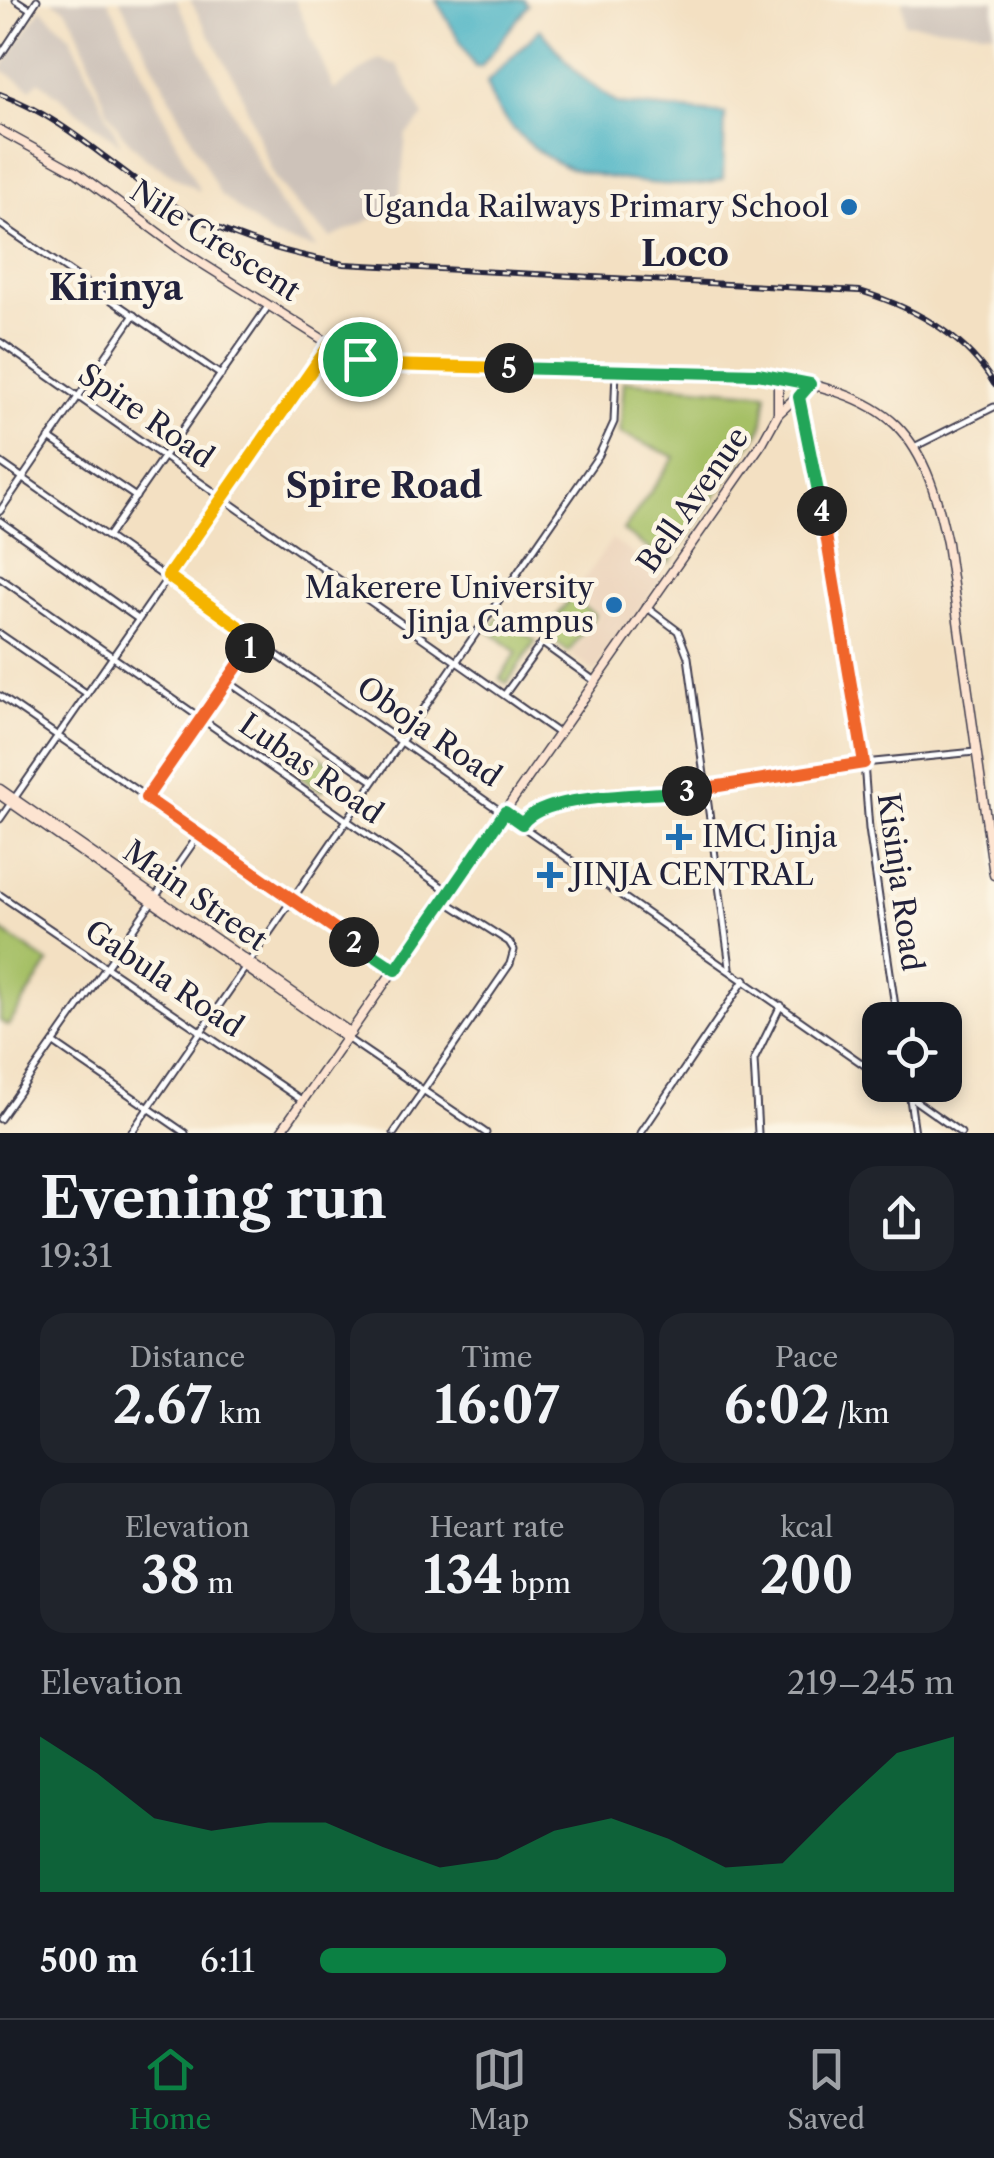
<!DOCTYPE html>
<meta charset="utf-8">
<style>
:root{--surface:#171b24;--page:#20242c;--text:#f1f3f6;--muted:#9ea1a6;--line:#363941;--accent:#0b8043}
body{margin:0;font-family:"Libre Caslon Text",serif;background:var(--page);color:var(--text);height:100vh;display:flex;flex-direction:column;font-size:38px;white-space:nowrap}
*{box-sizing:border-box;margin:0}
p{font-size:32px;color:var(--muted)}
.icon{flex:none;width:55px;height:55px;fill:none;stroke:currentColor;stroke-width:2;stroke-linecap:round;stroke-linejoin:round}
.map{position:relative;height:1133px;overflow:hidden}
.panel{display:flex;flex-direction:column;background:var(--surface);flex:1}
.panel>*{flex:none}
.controls{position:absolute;left:862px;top:1002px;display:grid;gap:20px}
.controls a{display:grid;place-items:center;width:100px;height:100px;border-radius:20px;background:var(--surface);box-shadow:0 5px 15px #0003;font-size:50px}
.pin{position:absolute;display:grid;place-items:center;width:85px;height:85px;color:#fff;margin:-42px;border:5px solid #fff;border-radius:50%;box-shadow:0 2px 10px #0007}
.km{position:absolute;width:50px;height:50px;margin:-25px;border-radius:50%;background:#222;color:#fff;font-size:28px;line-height:50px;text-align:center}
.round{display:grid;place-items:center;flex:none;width:105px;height:105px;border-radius:30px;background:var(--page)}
.headline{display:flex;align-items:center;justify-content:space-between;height:170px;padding:0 40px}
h1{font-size:55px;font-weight:700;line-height:75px}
.metrics{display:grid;grid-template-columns:repeat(3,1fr);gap:15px;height:170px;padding:10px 40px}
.metrics div{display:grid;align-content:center;border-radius:25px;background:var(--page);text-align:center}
.metrics b{font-size:50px;font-weight:700}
.metrics small{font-size:28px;font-weight:400}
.metrics p{font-size:28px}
.chart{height:280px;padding:20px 40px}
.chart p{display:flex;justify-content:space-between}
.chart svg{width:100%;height:180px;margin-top:10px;fill:var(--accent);opacity:.7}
ul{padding:0 40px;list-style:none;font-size:32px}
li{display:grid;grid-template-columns:160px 120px 1fr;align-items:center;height:75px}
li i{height:25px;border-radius:12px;background:var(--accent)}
.tab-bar{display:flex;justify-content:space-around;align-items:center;height:140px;border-top:2px solid var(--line);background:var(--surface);font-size:28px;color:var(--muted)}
.tab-bar a{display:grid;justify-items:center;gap:5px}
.tab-bar .active{color:var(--accent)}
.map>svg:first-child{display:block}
</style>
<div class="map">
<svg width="994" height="1133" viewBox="0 0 994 1133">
<rect width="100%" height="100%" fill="#fcf5e5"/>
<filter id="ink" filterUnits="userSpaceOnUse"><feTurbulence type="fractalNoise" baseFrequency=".01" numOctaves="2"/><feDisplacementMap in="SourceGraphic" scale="20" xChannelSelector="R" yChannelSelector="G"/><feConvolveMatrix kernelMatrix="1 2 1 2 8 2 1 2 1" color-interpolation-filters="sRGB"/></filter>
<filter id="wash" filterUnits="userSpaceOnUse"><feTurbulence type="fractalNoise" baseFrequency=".0048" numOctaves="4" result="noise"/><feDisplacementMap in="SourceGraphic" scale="40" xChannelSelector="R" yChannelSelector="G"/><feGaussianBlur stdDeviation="2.25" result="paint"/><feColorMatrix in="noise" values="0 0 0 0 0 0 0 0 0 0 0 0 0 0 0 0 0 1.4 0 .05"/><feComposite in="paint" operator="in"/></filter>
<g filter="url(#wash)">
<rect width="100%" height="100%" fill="#f3e0c2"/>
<path fill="#ebd2b9" d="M612 539 663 576 595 672 571 655 600 615 573 595Z"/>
<g fill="#cdc2b9">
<path d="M51 0H108L200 192 146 159 122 134 108 112 78 29 66 9Z"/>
<path d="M120 0H176L280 205 317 249 273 237 220 194Z"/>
<path d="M190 0H295L334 90 379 59 398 65 424 117 406 135 399 206 331 238 301 210 274 177 238 85Z"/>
<path d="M902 0H994V32L904 23Z"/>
<path d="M41 8 71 37 121 145 39 81 31 89 1 69Z"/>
</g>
<g fill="#a6c066" stroke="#647150" stroke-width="2.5">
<path d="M624 381 767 393 762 428 669 563 623 531 675 457 620 433Z"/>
<path d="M571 597 595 615 569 652 544 634Z"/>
<path d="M499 616 536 641 507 683 500 679 517 652 489 631Z"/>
<path d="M317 754 338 769 322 791 301 777Z"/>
<path d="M0 930 49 963 8 1026 0 1021Z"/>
</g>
<g fill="#46b2c4" stroke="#346a80" stroke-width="2.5">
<path d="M436 0H524L528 5 481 67H475Z"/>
<path d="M540 29 579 75 618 104 725 114 723 179C690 193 605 179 570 168 538 157 492 117 487 82Z"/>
</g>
</g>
<g filter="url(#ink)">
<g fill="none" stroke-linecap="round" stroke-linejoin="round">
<defs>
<g id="street">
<path d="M16 0 30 9"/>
<path d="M0 56 37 0"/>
<path d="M0 224 221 375"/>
<path d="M0 342 558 733"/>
<path d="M799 397 808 424 864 763 869 829 897 1020"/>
<path d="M49 438 136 497"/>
<path d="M914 447 994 407"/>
<path d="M0 462 880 1076"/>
<path d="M0 511 134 315"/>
<path d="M0 521 138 619"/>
<path d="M109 535 269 305"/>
<path d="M0 578 448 891"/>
<path d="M646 607 678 631 688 657 730 967"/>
<path d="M0 634 86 693"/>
<path d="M227 681 373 781"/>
<path d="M505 694 542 643 596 682"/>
<path d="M0 696 396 970"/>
<path d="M146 798 256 639"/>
<path d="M0 819 330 344"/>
<path d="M522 824 528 813 556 804 651 796 864 763 975 752"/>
<path d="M0 895 303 1101"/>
<path d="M348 1039 486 1133"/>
<path d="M54 1043 185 1133"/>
<path d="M893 1085 961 1133"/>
<path d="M908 1085 915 1133"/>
<path d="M0 1119 198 836"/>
<path d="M131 1133 599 455 614 422 616 370"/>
<path d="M394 1133 510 964 514 950 509 942 445 901"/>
<path d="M641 1133 745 979"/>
<path d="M758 1133 754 1060 781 1005"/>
</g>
<g id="secondary">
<path d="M0 130 76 172 184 252 330 344 371 363C500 385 804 335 896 425 927 456 938 501 947 543L994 875"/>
<path d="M778 414 810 384"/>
<path d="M0 789 351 1033"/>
<path d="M0 795 348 1039"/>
<path d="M280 1133 762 443 778 414V377"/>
</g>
</defs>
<use href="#street" stroke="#413e4f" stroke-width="9"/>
<use href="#secondary" stroke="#413e4f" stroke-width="11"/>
<use href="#street" stroke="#fff" stroke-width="5"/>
<use href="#secondary" stroke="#fde4d1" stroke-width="8"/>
<defs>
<path id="rail" d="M0 94C63 117 108 163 163 199 219 235 279 252 344 264L860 291C912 307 965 335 994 384"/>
</defs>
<use href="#rail" stroke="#22223b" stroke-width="6"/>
<use href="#rail" stroke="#fcf5e5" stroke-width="2.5" stroke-dasharray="8" stroke-linecap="butt"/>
</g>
</g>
<g fill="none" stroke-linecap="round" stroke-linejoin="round" filter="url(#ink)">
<defs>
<path id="split-1" d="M250 648 256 639 168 576 330 344 360 359"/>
<path id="split-2" d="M250 648 146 798 354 942"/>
<path id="split-3" d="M354 942 396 970 505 812 522 824C542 793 648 796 687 791"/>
<path id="split-4" d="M687 791 864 763 822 511"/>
<path id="split-5" d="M509 368 758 374 810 384 799 397 822 511"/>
<path id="split-6" d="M360 359 386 365 509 368"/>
</defs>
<use href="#split-1" stroke="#fff" stroke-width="20"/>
<use href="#split-2" stroke="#fff" stroke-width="20"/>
<use href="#split-3" stroke="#fff" stroke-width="20"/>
<use href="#split-4" stroke="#fff" stroke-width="20"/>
<use href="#split-5" stroke="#fff" stroke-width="20"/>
<use href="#split-6" stroke="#fff" stroke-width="20"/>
<use href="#split-1" stroke="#f5b400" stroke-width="12"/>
<use href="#split-2" stroke="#f0652b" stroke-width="12"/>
<use href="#split-3" stroke="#22a559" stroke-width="12"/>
<use href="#split-4" stroke="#f0652b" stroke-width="12"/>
<use href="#split-5" stroke="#22a559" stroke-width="12"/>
<use href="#split-6" stroke="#f5b400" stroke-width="12"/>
</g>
<g fill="#1f6fb2" stroke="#fcf5e5" stroke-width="4">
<circle cx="849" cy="207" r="10"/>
<circle cx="614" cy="605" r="10"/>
<path d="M674 822h10v10h10v10h-10v10h-10v-10h-10v-10h10z"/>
<path d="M545 860h10v10h10v10h-10v10h-10v-10h-10v-10h10z"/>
</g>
<g text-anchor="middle" stroke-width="9" stroke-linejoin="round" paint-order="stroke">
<g font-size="30" fill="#22223b" stroke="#fcf5e5" text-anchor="end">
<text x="829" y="217">Uganda Railways Primary School</text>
<text x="594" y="598">Makerere University<tspan x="594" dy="34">Jinja Campus</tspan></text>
<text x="702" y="847" text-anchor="start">IMC Jinja</text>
<text x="572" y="885" text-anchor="start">JINJA CENTRAL</text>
</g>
<g font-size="30" fill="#22223b" stroke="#fcf5e5">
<text transform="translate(215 241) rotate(33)" y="10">Nile Crescent</text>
<text transform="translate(146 416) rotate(35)" y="10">Spire Road</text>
<text transform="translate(693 500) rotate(-55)" y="10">Bell Avenue</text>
<text transform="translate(429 732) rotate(35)" y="10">Oboja Road</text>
<text transform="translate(311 769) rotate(35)" y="10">Lubas Road</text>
<text transform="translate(900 882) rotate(82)" y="10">Kisinja Road</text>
<text transform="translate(195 896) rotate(35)" y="10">Main Street</text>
<text transform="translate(164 979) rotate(34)" y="10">Gabula Road</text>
</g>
<g font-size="35" font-weight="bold" fill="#22223b" stroke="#fcf5e5">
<text x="685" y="266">Loco</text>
<text x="116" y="300">Kirinya</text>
<text x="384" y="498">Spire Road</text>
</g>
</g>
</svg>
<div class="controls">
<a><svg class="icon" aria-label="locate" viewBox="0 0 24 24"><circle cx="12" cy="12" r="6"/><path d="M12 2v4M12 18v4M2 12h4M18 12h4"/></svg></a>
</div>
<div class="pin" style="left:360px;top:359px;background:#1e9e55"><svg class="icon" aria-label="arrive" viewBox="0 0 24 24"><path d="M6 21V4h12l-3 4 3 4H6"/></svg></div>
<b class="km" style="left:250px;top:648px">1</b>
<b class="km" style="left:354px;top:942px">2</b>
<b class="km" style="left:687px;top:791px">3</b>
<b class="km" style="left:822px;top:511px">4</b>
<b class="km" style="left:509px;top:368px">5</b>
</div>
<section class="panel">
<div class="headline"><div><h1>Evening run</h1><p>19:31</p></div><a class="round"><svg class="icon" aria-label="share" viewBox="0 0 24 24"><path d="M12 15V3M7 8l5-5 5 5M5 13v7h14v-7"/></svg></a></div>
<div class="metrics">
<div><p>Distance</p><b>2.67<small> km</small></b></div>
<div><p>Time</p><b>16:07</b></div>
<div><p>Pace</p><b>6:02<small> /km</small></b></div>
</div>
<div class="metrics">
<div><p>Elevation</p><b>38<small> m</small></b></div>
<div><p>Heart rate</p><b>134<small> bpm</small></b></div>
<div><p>kcal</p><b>200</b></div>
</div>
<div class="chart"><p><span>Elevation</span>219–245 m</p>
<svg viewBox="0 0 160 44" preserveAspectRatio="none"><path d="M0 44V6L10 15L20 26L30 29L40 27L50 27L60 33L70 38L80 36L90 29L100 26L110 31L120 38L130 37L140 23L150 10L160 6V44z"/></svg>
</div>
<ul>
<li><b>500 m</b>6:11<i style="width:64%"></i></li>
</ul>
</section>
<nav class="tab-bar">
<a class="active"><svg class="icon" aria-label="home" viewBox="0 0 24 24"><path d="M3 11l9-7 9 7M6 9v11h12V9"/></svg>Home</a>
<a><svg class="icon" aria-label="map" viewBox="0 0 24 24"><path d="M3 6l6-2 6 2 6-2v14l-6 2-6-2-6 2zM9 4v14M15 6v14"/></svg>Map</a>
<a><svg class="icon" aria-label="saved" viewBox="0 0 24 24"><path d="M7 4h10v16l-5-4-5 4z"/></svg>Saved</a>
</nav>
